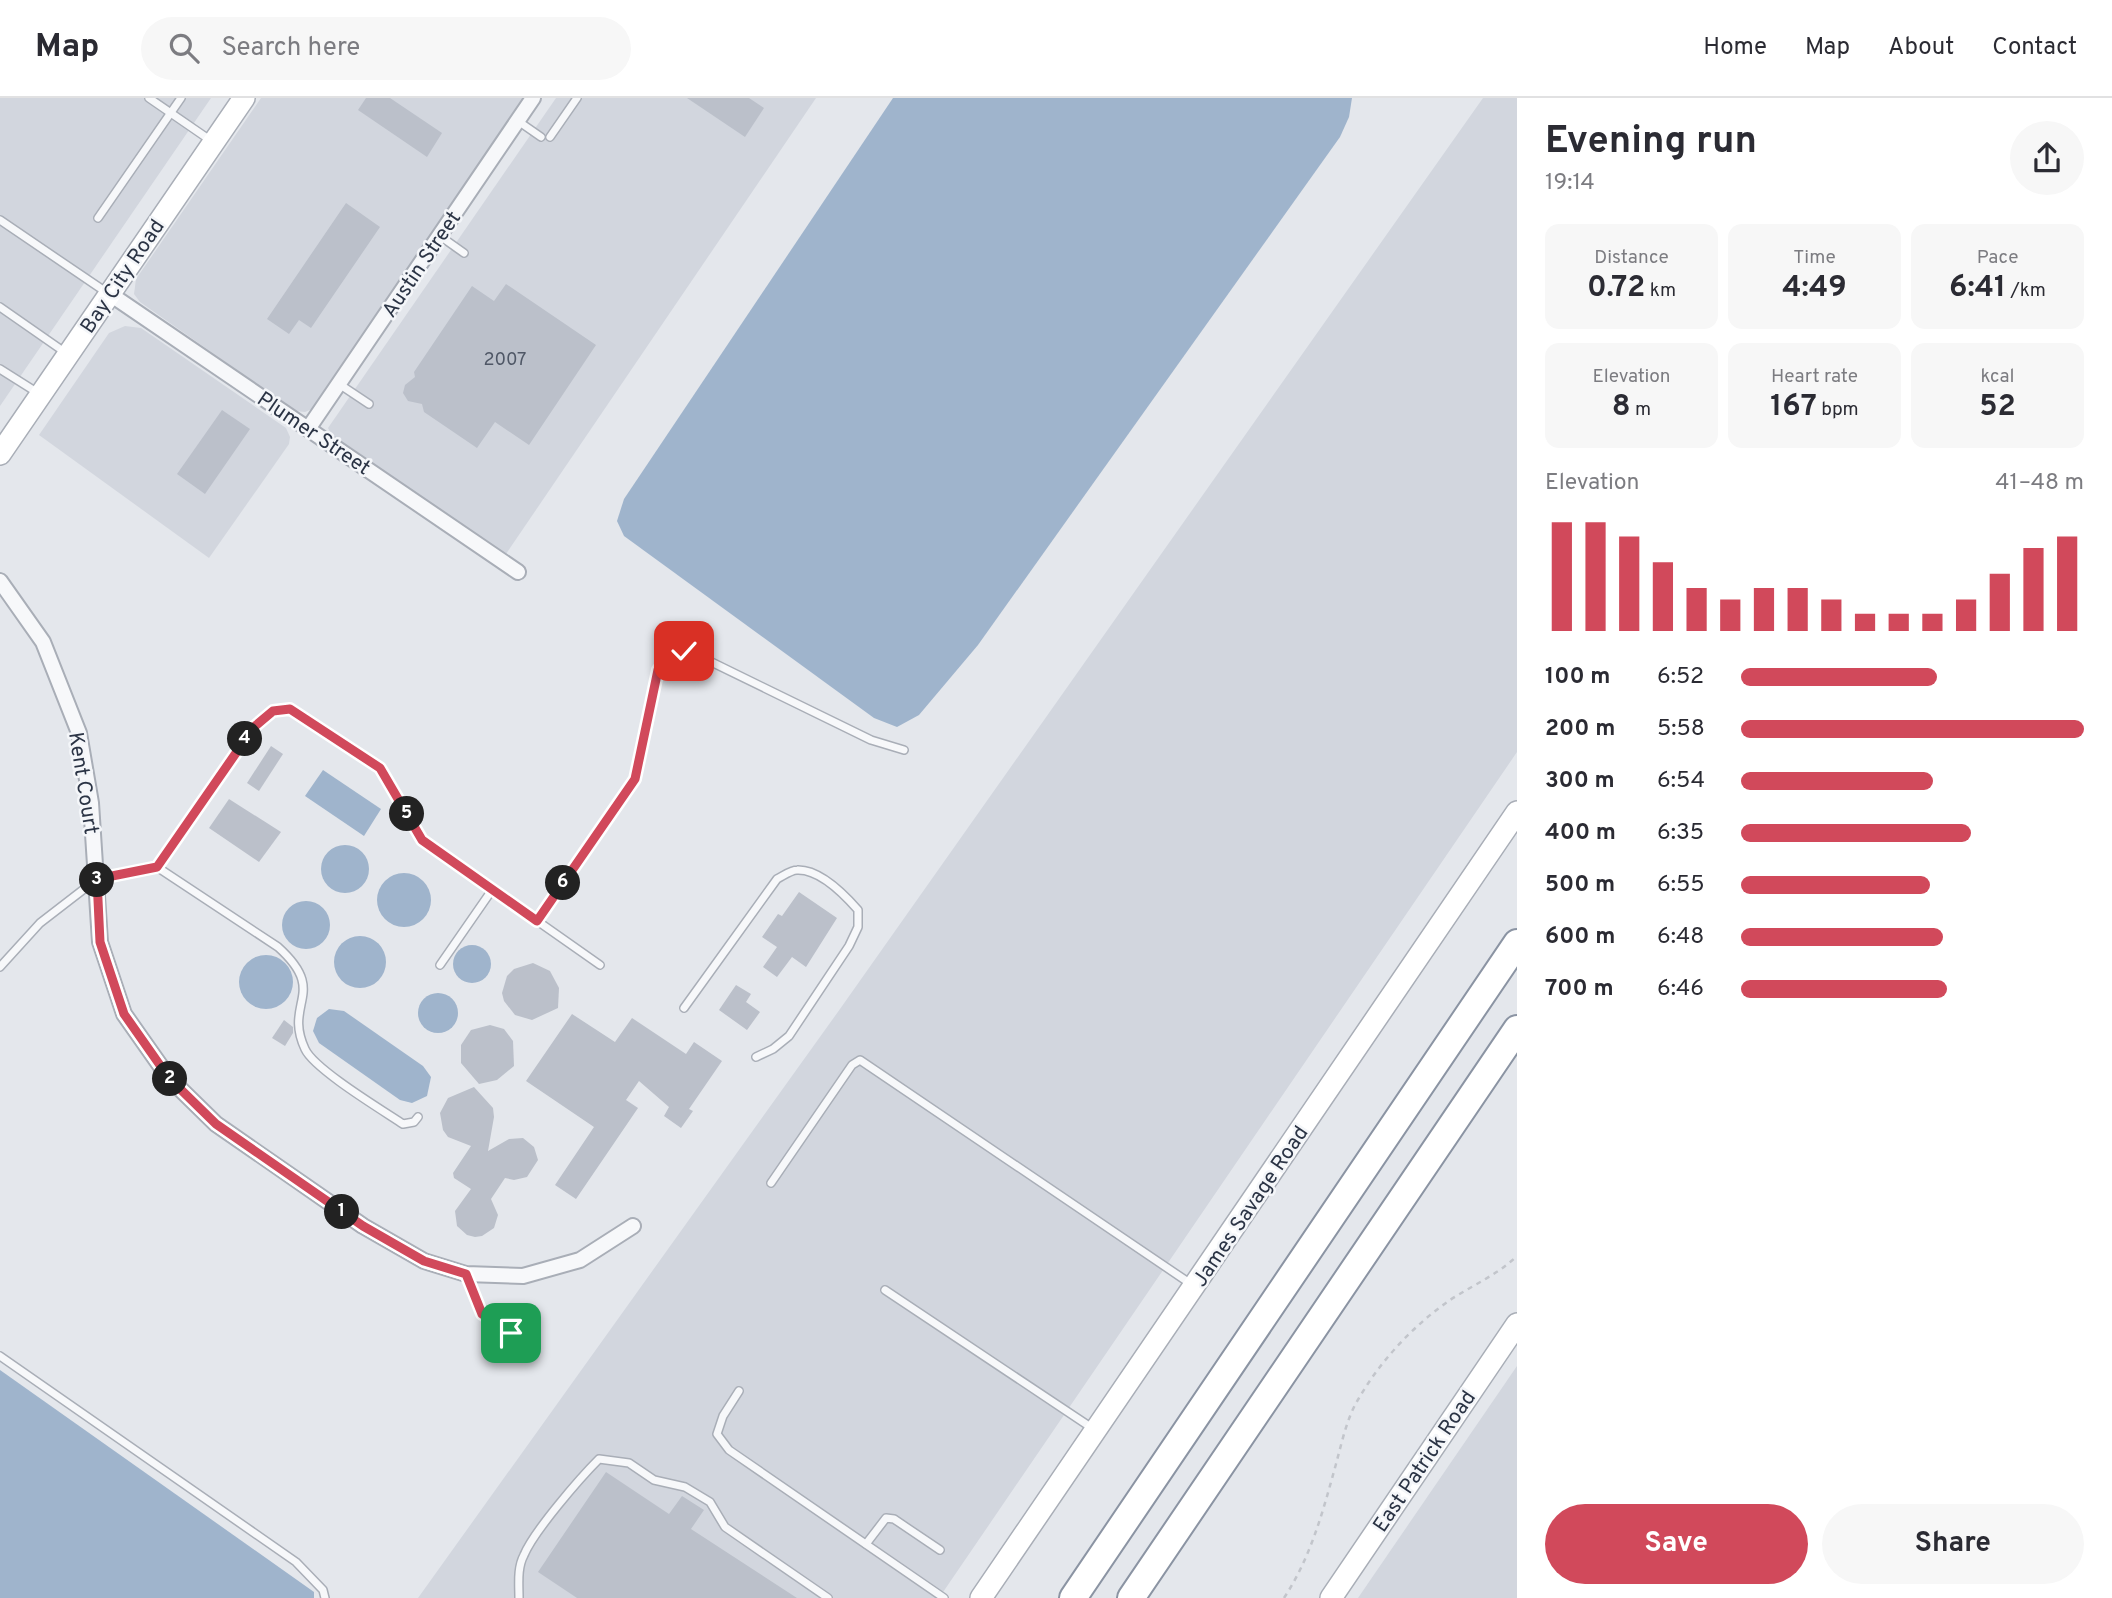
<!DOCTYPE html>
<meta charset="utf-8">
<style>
:root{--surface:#fff;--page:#f7f7f7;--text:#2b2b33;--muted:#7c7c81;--line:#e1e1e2;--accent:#d1495b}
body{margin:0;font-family:Overpass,sans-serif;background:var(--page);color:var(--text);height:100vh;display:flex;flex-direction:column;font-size:26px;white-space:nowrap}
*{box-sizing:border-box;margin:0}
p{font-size:23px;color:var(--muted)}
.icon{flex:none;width:38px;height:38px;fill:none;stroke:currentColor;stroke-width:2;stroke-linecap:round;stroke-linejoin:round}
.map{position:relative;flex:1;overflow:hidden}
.drawer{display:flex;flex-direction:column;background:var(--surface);width:595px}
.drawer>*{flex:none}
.pin{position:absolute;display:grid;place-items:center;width:60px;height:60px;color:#fff;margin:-30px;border-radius:14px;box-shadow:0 4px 10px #0006}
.km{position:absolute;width:35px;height:35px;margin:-18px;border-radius:50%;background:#222;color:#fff;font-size:19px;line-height:35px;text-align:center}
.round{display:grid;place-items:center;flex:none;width:74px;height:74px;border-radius:37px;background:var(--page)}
.summary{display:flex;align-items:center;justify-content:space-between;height:119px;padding:0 28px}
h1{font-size:38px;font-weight:700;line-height:52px}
.figures{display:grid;grid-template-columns:repeat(3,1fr);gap:10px;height:119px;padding:7px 28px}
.figures div{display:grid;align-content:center;border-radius:14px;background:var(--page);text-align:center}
.figures b{font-size:30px;font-weight:700}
.figures small{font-size:19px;font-weight:400}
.figures p{font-size:19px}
.chart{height:196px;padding:14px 28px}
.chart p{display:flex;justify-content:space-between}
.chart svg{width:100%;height:126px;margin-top:7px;stroke:var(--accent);stroke-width:6}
.button{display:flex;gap:14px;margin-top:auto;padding:14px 28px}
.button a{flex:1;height:80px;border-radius:42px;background:var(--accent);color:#fff;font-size:28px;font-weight:700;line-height:80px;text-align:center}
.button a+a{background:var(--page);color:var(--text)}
ul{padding:0 28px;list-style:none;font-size:23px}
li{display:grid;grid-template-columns:112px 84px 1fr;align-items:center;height:52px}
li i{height:18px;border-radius:9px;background:var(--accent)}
header{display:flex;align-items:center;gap:42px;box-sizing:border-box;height:98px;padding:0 35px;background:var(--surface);border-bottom:2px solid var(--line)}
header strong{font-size:33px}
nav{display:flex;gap:38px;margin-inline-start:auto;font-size:24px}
.search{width:490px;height:63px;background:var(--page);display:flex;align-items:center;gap:18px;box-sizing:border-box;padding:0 24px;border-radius:38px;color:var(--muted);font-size:26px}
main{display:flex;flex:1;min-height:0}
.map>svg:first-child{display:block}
</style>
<header>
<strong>Map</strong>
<div class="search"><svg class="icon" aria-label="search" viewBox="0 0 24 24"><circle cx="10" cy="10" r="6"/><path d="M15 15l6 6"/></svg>Search here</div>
<nav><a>Home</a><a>Map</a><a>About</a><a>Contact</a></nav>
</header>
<main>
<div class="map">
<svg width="1517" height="1500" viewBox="0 0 1517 1500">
<rect width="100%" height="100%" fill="#e4e7ec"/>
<g fill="#d2d6de">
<path d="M0 0H211L0 308Z"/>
<path d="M261 0H524L312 311 305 314 295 313 140 204 134 196 136 181Z"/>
<path d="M556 0H816L506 456 332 337 328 330Z"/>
<path d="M1483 0H1517V654L939 1500H418L840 911Z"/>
<path d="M125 228 141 230 286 330 290 339 289 346 209 460 39 337 109 235Z"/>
<path d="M1517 1268V1500H1358Z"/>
</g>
<g fill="#9fb4cc">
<path d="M893 0H1352L1349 19 1340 39 978 547 919 617 897 629 874 620 624 438 617 423 624 401Z"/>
<path d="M323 672 381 711 364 738 305 698Z"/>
<circle cx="345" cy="771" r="24"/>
<circle cx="404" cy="802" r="27"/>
<circle cx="306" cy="827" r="24"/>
<circle cx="360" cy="864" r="26"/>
<circle cx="472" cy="866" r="19"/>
<circle cx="266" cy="884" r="27"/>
<circle cx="438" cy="915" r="20"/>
<path d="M329 911 344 913 423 968 431 979 427 998 412 1005 400 1002 319 945 313 933 317 920Z"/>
<path d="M0 1272 314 1494V1500H0Z"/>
</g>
<g fill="#bbc0ca">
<path d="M366 0H390L442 35 427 59 358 12Z"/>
<path d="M687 0H749L764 10 745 39Z"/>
<path d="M346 105 380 129 311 230 299 222 289 236 267 221Z"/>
<path d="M506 186 596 247 529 347 495 324 477 350 424 314 422 306 408 303 403 295 405 287 415 279 414 274 472 188 494 203Z"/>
<path d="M222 312 250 331 205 396 177 376Z"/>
<path d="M271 648 283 656 259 693 247 685Z"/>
<path d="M229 701 281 734 259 764 209 730Z"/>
<path d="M799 794 837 820 806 869 792 859 777 879 763 869 777 849 762 839 778 816 782 818Z"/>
<path d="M533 865 550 873 559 890 558 910 532 922 515 917 504 903 502 895 507 878 514 871Z"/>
<path d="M736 887 751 896 746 904 760 914 747 932 719 912Z"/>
<path d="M572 916 615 944 632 920 686 956 694 944 722 963 689 1011 693 1013 681 1030 664 1018 669 1009 639 983 626 1002 638 1010 576 1101 555 1087 594 1029 526 983Z"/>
<path d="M284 922 293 929V935L285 948 272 940Z"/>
<path d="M490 927 504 931 513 943 514 968 497 982 479 986 461 965V947L471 932Z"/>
<path d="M474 989 493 1010 494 1019 488 1053 509 1041 523 1040 534 1049 538 1062 527 1079 514 1082 505 1080 491 1101 498 1117 494 1130 482 1138 475 1139 467 1137 457 1128 455 1113 471 1091 454 1080 453 1075 471 1048 448 1039 443 1032 440 1015 448 1000Z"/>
<path d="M606 1374 669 1416 682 1398 704 1412 691 1431 797 1500H577L538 1474Z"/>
</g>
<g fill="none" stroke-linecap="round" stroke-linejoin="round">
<defs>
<g id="lane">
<path d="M149 0 210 42"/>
<path d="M518 23 541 39"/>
<path d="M550 39 577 0"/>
<path d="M98 120 181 0"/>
<path d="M0 122 106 194"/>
<path d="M440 138 464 155"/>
<path d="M0 209 66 255"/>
<path d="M0 271 38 295"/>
<path d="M339 286 369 306"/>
<path d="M157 769 278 849C329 895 283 904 305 951 314 971 382 1012 403 1026L414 1024 418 1019"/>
<path d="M537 823 635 681 654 585C660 564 673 550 695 556L871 642 904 652"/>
<path d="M440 867 492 792"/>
<path d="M0 869 40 825 97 781 157 769 254 629 273 613 290 611 379 670 422 742 600 867"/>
<path d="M684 910 777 781C783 778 791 772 797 772 820 771 844 796 858 812V829L849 848 789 938 773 951 756 959"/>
<path d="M771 1085 852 967 860 962 1191 1186"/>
<path d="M466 1176 482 1215 511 1235"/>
<path d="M885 1192 1092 1330"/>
<path d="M0 1258 296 1464 323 1492 325 1500"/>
<path d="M739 1293 723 1318 717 1336 729 1352 944 1500"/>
<path d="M866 1446 886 1420 894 1421 940 1452"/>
<path d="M519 1500C519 1486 517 1470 524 1457 534 1433 580 1380 599 1361L629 1365 654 1382 685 1389 710 1404 725 1429 828 1500"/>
</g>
<g id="street">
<path d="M110 196 518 474"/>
<path d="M308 331 533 0"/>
<path d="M0 483 43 544 79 635 91 705 100 844 124 916 169 980 216 1026 363 1128 424 1163 466 1176 523 1178 580 1162 633 1128"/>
</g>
<g id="secondary">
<path d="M0 356 244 0"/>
<path d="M981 1500 1517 714"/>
<path d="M1331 1500 1517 1226"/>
</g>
<g id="highway">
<path d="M1073 1500 1517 845"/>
<path d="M1131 1500 1517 931"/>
</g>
</defs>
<use href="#lane" stroke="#a9aeb7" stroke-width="10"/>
<use href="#street" stroke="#a9aeb7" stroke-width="18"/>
<use href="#secondary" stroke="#a9aeb7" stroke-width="24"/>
<use href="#highway" stroke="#8b94a3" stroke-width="30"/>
<path stroke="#c2c5cb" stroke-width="2.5" stroke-dasharray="5 5" stroke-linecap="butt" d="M1284 1500C1311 1459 1323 1413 1336 1366 1342 1344 1347 1319 1359 1300 1381 1262 1414 1227 1450 1202 1473 1187 1497 1177 1517 1158"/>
<use href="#lane" stroke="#f7f8fa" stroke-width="7"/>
<use href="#street" stroke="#f7f8fa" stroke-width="14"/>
<use href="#secondary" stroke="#fff" stroke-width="21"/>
<use href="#highway" stroke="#fff" stroke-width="26"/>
</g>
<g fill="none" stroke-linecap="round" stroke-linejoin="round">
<defs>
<path id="route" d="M511 1235 482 1216 466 1176 424 1163 363 1128 216 1026 169 980 124 916 100 844 97 781 157 769 254 629 273 613 290 611 380 670 422 742 537 823 635 681 658 572 668 559 684 553"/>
</defs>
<use href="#route" stroke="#fff" stroke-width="14"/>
<use href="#route" stroke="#d1495b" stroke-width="9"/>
</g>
<g text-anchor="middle" stroke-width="5" stroke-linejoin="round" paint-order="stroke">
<g font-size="18" fill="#4f5766">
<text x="505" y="267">2007</text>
</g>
<g font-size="21" fill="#2b3445" stroke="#f4f6f9">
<text transform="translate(421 166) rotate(-56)" y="7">Austin Street</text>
<text transform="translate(122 178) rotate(-56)" y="7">Bay City Road</text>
<text transform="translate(314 335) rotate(34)" y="7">Plumer Street</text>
<text transform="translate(84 685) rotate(81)" y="7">Kent Court</text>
<text transform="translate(1250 1108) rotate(-56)" y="7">James Savage Road</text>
<text transform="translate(1424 1363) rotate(-56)" y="7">East Patrick Road</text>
</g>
</g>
</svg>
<div class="pin" style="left:511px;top:1235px;background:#1e9e55"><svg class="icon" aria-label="arrive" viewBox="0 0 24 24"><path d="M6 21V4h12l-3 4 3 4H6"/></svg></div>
<div class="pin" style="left:684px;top:553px;background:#d93025"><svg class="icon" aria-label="check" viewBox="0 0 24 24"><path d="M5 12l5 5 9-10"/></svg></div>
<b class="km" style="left:342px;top:1114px">1</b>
<b class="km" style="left:170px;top:981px">2</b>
<b class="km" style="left:97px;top:782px">3</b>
<b class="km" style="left:245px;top:641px">4</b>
<b class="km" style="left:407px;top:716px">5</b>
<b class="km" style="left:563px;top:785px">6</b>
</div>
<section class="drawer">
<div class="summary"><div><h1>Evening run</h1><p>19:14</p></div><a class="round"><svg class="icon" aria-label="share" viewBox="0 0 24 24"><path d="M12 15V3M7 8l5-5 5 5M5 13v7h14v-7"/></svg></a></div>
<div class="figures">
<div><p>Distance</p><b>0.72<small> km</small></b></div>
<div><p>Time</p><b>4:49</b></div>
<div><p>Pace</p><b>6:41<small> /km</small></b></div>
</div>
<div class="figures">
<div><p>Elevation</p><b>8<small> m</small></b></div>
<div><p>Heart rate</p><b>167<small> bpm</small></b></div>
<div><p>kcal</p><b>52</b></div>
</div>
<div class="chart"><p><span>Elevation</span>41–48 m</p>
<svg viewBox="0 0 160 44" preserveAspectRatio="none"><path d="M5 44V6M15 44V6M25 44V11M35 44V20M45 44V29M55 44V33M65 44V29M75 44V29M85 44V33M95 44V38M105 44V38M115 44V38M125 44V33M135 44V24M145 44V15M155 44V11"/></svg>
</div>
<ul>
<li><b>100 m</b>6:52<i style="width:57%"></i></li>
<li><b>200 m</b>5:58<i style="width:100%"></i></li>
<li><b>300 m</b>6:54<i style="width:56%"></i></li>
<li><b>400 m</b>6:35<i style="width:67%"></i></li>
<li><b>500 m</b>6:55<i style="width:55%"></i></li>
<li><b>600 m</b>6:48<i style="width:59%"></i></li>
<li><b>700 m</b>6:46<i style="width:60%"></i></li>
</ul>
<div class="button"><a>Save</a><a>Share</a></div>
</section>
</main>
